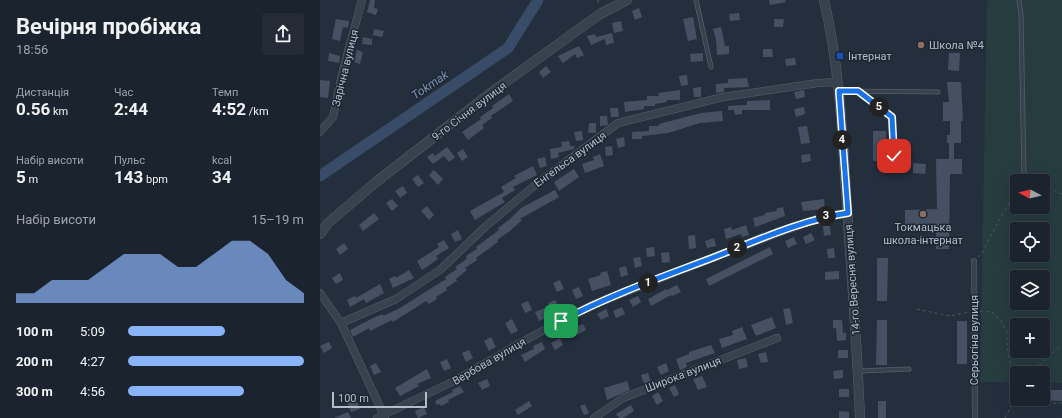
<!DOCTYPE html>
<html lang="uk">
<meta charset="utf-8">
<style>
:root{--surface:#1b232e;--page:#242b36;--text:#f1f3f6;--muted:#a0a4aa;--line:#39404a;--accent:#8ab4f8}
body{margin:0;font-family:Roboto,sans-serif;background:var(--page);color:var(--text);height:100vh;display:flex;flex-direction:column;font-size:15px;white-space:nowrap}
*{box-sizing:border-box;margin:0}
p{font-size:13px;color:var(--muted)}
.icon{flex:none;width:22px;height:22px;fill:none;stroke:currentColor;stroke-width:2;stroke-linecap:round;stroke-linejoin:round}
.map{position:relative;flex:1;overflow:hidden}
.details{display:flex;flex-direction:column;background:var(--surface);width:320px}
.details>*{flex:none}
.needle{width:26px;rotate:277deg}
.tools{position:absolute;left:690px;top:174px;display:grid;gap:8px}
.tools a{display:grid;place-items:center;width:40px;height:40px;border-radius:4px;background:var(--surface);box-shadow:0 4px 16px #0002,0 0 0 1px var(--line);font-size:20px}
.scale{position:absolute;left:12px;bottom:10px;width:95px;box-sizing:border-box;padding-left:4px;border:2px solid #b4bcc9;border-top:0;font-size:11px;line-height:14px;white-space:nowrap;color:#b4bcc9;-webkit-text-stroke:3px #1d2633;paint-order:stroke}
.pin{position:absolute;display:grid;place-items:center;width:34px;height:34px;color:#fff;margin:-17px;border-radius:8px;box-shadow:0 2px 6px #0006}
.km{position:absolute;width:20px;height:20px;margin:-10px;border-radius:50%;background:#222;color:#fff;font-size:11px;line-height:20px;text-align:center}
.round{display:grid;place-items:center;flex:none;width:42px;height:42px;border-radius:4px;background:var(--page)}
.head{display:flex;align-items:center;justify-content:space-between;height:68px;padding:0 16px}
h1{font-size:22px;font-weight:700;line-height:30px}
.figures{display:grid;grid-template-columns:repeat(3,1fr);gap:6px;height:68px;padding:4px 16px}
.figures div{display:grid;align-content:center}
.figures b{font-size:17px;font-weight:700}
.figures small{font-size:11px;font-weight:400}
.figures p{font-size:11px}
.chart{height:112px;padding:8px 16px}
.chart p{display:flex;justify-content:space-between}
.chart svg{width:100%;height:72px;margin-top:4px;fill:var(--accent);opacity:.7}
ul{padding:0 16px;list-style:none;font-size:13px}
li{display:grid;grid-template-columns:64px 48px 1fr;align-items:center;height:30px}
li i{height:10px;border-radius:5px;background:var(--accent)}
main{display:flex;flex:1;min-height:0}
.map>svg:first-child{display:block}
</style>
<main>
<section class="details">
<div class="head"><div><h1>Вечірня пробіжка</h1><p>18:56</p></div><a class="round"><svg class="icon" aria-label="share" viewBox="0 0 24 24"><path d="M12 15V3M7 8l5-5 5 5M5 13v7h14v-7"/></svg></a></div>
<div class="figures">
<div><p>Дистанція</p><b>0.56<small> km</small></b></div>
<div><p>Час</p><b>2:44</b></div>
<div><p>Темп</p><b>4:52<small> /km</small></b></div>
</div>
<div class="figures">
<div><p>Набір висоти</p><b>5<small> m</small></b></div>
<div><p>Пульс</p><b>143<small> bpm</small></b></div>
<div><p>kcal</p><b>34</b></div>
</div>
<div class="chart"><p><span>Набір висоти</span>15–19 m</p>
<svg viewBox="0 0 160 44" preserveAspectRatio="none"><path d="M0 44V38L10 38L20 30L30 30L40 30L50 22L60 14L70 14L80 14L90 22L100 22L110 14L120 6L130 6L140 14L150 30L160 38V44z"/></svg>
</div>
<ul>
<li><b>100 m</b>5:09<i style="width:55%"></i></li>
<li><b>200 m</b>4:27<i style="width:100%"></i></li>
<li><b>300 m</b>4:56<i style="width:66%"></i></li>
</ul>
</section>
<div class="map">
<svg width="742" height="418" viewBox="0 0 742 418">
<rect width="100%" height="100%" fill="#242f3e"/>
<path fill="#263c3f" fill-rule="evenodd" d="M667 0H742V383H723V373H697V382H660ZM697 181H723V207H697ZM697 229H723V255H697ZM697 277H723V303H697ZM697 325H723V351H697Z"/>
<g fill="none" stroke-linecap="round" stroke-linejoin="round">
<path stroke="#394c67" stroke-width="11" d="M0 176 188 48 218 0"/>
</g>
<g fill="#455162">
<path d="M50 0H55L54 8 58 9 56 15 47 12Z"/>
<path d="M449 0H465L466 2 450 5Z"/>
<path d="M319 8 322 17 315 20 312 11Z"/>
<path d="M419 13 420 20 410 21 409 14Z"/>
<path d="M373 17 377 39 368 41 363 19Z"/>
<path d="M16 19 29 21 28 28 23 27 20 41 12 39Z"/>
<path d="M454 19H464L463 27H454Z"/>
<path d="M301 21 303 31 294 33 292 23Z"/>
<path d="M401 27 405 46H409V54L397 55 396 40 393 29Z"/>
<path d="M54 29 64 31 62 37 53 35Z"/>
<path d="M292 33 294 43 286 45 285 39 271 45 267 36 275 34 276 37Z"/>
<path d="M43 37 52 39V45L42 44Z"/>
<path d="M259 46 264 55 257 58 255 54 243 63 238 56Z"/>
<path d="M443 49H452L453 57H443Z"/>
<path d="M37 50 43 52 40 64 34 62Z"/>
<path d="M9 53 20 56 19 63 8 61Z"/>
<path d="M383 53V61L371 62 370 54Z"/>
<path d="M629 53H640L639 71 628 70Z"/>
<path d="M475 58 476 65 466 66 465 59Z"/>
<path d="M226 66 231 72 223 78 219 72Z"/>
<path d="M367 75 368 85 361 86 359 76Z"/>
<path d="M427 78 429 87 404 88V92L396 93V84L408 83V79Z"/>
<path d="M0 80 10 81 8 98 0 97Z"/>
<path d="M627 82H641L643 121H641V143H634V159H642V174H630L629 249H616V225H585V210L617 209 616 159H629V143H627V135H630V121H623V102H629Z"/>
<path d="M381 87V97H374L373 88Z"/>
<path d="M360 90V100H347V102L335 104V106H324V109L305 112 304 102 327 100V96H339L338 93Z"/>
<path d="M484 90 485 97 476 99 474 92Z"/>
<path d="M189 94 193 101 171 116 172 118 162 125 164 128 148 140 142 132 161 119 160 117 173 108 172 106Z"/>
<path d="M450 100V110H422V114L415 115 414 110H408V106L427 105V101Z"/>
<path d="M484 107 485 114 476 117 474 109Z"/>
<path d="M290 108H298L299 117H291Z"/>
<path d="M402 111 403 121 380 123 348 133 322 136V139H312V132L329 131V126H339V124L381 113Z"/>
<path d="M280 116H287L288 125 280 126Z"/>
<path d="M269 123H276V133H268Z"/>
<path d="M487 126 490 143 481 144 478 127Z"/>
<path d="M262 131 263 140 256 141 254 132Z"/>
<path d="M553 131H566V162L553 161Z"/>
<path d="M304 137 305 146 298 148 296 139Z"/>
<path d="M249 141 250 146H254V149L238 153 239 157 231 159 230 149 242 147 241 142Z"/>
<path d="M292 146 293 155 286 156 285 147Z"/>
<path d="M127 147 135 157 129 162 124 156 113 164 107 157 113 153 115 156Z"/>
<path d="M143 149 148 157 142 161 137 153Z"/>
<path d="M280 154 284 166 265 173 262 164 274 160 273 157Z"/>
<path d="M490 154 491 161 482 163 481 155Z"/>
<path d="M225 157 227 166 220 168 217 159Z"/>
<path d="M593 163 606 164 605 174 593 173Z"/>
<path d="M213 166 217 175 193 187 195 190 182 198 185 202 155 220 150 211 184 192 181 187 196 178 194 176Z"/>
<path d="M254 169 259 177 239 191 234 182Z"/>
<path d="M114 170 123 179 118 185 109 175Z"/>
<path d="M98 175 104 183 98 187 92 179Z"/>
<path d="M83 186 87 193 80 198 75 191Z"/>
<path d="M235 190 239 197 200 219 202 220 190 231 177 240 178 242 156 258 157 260 145 268 147 270 136 279 137 281 126 288 127 290 116 297 117 299 109 304 106 301 73 322 72 320 50 331 49 328 33 337 30 330 53 318 63 314V316L80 308 126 279 125 277 137 269 135 267 144 261 147 258 146 256 157 249 156 247 179 230 178 228 190 219 201 208Z"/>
<path d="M72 199 78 206 72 211 66 203Z"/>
<path d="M504 199 505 209 483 211 481 202Z"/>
<path d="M107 206 114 215 109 220 101 211Z"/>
<path d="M463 207 465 216 435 227 433 218 445 215V213L457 211 456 209Z"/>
<path d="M54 213 59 219 43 231 39 225Z"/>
<path d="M426 225 429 235 422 237 421 234 406 239 404 229 411 227 412 230Z"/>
<path d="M503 226H510L511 235 504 236Z"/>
<path d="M138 230 142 239 135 242 131 234Z"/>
<path d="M491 233 495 240 486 244 483 237Z"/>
<path d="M375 235 376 248 369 249 368 236Z"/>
<path d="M474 237 477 244 468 248 465 241Z"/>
<path d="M394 238 396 246 387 248 385 241Z"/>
<path d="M124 240 129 248 116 256 118 259 102 270 97 261 119 247 117 244Z"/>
<path d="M24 243 28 249 20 255 16 249Z"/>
<path d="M334 247 335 256 327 257 326 248Z"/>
<path d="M450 247 453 254 389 286 386 279Z"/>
<path d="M514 248 515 258H508L507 249Z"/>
<path d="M349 252 350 262 342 263 341 253Z"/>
<path d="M320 257 322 266 315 268 313 258Z"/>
<path d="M557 258H568L567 301H557Z"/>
<path d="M306 266 308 275 301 277 299 268Z"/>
<path d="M89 270 94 278 73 288 69 279 75 276 76 278Z"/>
<path d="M287 271 291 285 272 291 268 279 281 275 280 273Z"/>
<path d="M519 271V279L505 280V272Z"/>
<path d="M20 273 23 280 16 284 12 278Z"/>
<path d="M240 280 244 289 237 292 233 283Z"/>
<path d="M60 284 64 293 46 303 44 299 30 307 27 300 35 296 36 298Z"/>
<path d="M357 285 361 292 352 296 351 295 331 306 328 299 346 289 347 290Z"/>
<path d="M259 287 263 296 256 299 252 290Z"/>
<path d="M318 296 321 302 313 307 309 300Z"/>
<path d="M235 300 239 308 225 315 226 318 219 321 215 312 230 306 228 303Z"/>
<path d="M208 301 212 310 205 313 201 304Z"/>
<path d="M302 307 305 314 296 318 293 311Z"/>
<path d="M470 308 473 323 466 325 463 309Z"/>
<path d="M286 309 289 316 281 320 277 314Z"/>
<path d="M452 317 456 328 436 336 431 325Z"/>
<path d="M192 319 198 331 191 334 185 323Z"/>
<path d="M513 320H522L523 333H526V340L517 341 516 328H513Z"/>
<path d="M557 320H567V365H556Z"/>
<rect x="637" y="321" width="10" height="43"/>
<path d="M263 324 266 330 257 335 254 328Z"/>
<path d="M422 327 427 339 402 348 399 339 413 335 412 331Z"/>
<path d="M171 337 176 347 169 351 164 341Z"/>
<path d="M240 338 243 345 235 350 231 343Z"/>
<path d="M9 342 12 348 4 353 0 346Z"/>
<path d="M222 342 225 349 205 362 201 355 214 349 213 346Z"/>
<path d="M391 345 395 353 366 363 367 367 360 370 356 359 369 354V352Z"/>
<path d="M149 350 153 358 146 362 142 353Z"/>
<rect x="518" y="350" width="10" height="8"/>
<path d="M446 352 448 362 441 363 438 354Z"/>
<path d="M426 358 428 367 419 369 417 360Z"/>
<path d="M127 359 131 368 124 371 120 362Z"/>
<path d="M56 363 61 372 54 375 50 366Z"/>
<path d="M346 363 349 371 341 375 337 367Z"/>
<path d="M107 369 111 378 97 384 99 386 80 396 75 388Z"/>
<path d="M523 370V378L514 379 513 371Z"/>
<path d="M328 373 331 382 324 384 321 375Z"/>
<path d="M382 376 387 387 378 390 373 379Z"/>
<path d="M167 379 170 386 162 390 158 383Z"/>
<path d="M307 381 310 390 287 400 284 388Z"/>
<path d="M355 385 359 394 354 397 349 388Z"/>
<path d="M140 386 144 392 128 400 129 402 121 406 120 404 117 405 115 401 133 392 132 390Z"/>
<rect x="519" y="389" width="10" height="8"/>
<path d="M723 390H742V401L723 400Z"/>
<path d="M338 392 343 401 337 405 332 396Z"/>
<path d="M33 394 40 409 31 412 25 398Z"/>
<path d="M209 401 212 406 198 415 195 410Z"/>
<rect x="558" y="401" width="8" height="17"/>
<path d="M265 404 269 413 264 415 260 406Z"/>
<path d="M311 405 314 411 303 418H299L296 414Z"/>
<path d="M104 407 107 414 98 418 95 411Z"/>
<path d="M519 411 529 412V418H519Z"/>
<path d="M28 412 31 418H14Z"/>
</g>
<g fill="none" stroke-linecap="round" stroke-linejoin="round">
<defs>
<g id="service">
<path d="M376 0 391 67"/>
<path d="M699 0 701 15 704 177"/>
<path d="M520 91 618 92"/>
<path d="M539 91 572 117 574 156"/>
<path d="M539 371 589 369"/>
</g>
<path id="pedestrian" d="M654 261 655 418"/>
<g id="minor">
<path d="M0 132 13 117 22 74 42 0"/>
<path d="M0 293 21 323 65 418"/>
<path d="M21 323 76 299 120 270 166 226 214 186 298 123 403 97 498 83 518 82"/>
<path d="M57 418 136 380 211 337 272 305 433 242 505 216 528 213"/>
<path d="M274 418 303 398 457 338"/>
</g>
<g id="tertiary">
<path d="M504 0C519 64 522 126 526 192 531 267 537 342 540 418"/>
<path d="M0 234 8 223 56 182 172 92 280 14 307 0"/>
</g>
</defs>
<use href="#service" stroke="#565f6c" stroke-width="5"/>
<use href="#pedestrian" stroke="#565f6c" stroke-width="6"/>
<use href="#minor" stroke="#565f6c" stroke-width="8"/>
<use href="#tertiary" stroke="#565f6c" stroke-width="10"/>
<g stroke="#44595c" stroke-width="1" stroke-dasharray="3 3" stroke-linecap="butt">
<path d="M278 0 279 6"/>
<path d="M709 179 714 181"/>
<path d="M723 185 742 194"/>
<path d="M658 257 662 254C672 231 685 211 697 189"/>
<path d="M597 309 630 316 649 312"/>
<path d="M660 311 672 312 681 321 687 332V346L697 395"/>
<path d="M710 373 742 345"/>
<path d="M704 399 722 404 742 403"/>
<path d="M685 418 697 396"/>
</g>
<use href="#service" stroke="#38414e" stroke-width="3.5"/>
<use href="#pedestrian" stroke="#38414e" stroke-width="5"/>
<use href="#minor" stroke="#38414e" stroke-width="7"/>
<use href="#tertiary" stroke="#38414e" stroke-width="9"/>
</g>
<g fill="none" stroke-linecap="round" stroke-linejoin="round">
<defs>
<path id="route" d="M241 321C290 295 342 277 392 258 436 241 481 220 528 213L519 91H538L572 117 574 156"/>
</defs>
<use href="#route" stroke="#fff" stroke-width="8"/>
<use href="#route" stroke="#1a73e8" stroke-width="5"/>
</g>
<g fill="#8d6e63" stroke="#1d2633" stroke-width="1.5">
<circle cx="601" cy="45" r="4"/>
<circle cx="603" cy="214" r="4"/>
</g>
<rect fill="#1a4fb4" stroke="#1d2633" stroke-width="1.5" x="516" y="52" width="8" height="8" rx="2"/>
<g text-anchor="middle" stroke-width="3" stroke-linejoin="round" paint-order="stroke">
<g font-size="11" fill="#b4bcc9" stroke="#1d2633" text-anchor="start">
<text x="609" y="49">Школа №4</text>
<text x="528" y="60">Інтернат</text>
<text x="603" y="231" text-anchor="middle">Токмацька<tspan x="603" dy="13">школа-інтернат</tspan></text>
</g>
<g font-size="11" fill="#b4bcc9" stroke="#1d2633">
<text transform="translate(25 68) rotate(-76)" y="4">Зарічна вулиця</text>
<text transform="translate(149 111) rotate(-37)" y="4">9-го Січня вулиця</text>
<text transform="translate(250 159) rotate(-36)" y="4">Енгельса вулиця</text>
<text transform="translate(532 280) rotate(-94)" y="4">14-го Вересня вулиця</text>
<text transform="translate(654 340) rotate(-90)" y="4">Серьогіна вулиця</text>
<text transform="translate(169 361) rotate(-30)" y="4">Вербова вулиця</text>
<text transform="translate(363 374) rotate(-21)" y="4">Широка вулиця</text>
</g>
<g font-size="12" font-style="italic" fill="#7c92b1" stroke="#1d2633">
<text transform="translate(110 85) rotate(-34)" y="4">Tokmak</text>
</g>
</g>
</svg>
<div class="tools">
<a><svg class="needle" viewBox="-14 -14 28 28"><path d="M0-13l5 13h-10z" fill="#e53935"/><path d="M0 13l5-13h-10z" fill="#a0a4aa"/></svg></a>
<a><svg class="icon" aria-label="locate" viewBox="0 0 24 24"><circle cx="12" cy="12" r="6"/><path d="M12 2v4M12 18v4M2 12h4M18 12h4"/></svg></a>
<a><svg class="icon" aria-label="layers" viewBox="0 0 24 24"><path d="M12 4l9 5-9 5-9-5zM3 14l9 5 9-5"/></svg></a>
<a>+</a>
<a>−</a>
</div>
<div class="scale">100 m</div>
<div class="pin" style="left:241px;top:321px;background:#1e9e55"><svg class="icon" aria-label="arrive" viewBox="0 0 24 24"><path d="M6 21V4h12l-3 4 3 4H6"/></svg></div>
<div class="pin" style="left:574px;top:156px;background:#d93025"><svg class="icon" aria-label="check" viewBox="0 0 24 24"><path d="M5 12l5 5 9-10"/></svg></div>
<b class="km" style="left:328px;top:283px">1</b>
<b class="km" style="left:417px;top:248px">2</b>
<b class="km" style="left:506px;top:216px">3</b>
<b class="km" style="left:522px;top:140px">4</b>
<b class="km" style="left:559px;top:107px">5</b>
</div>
</main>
